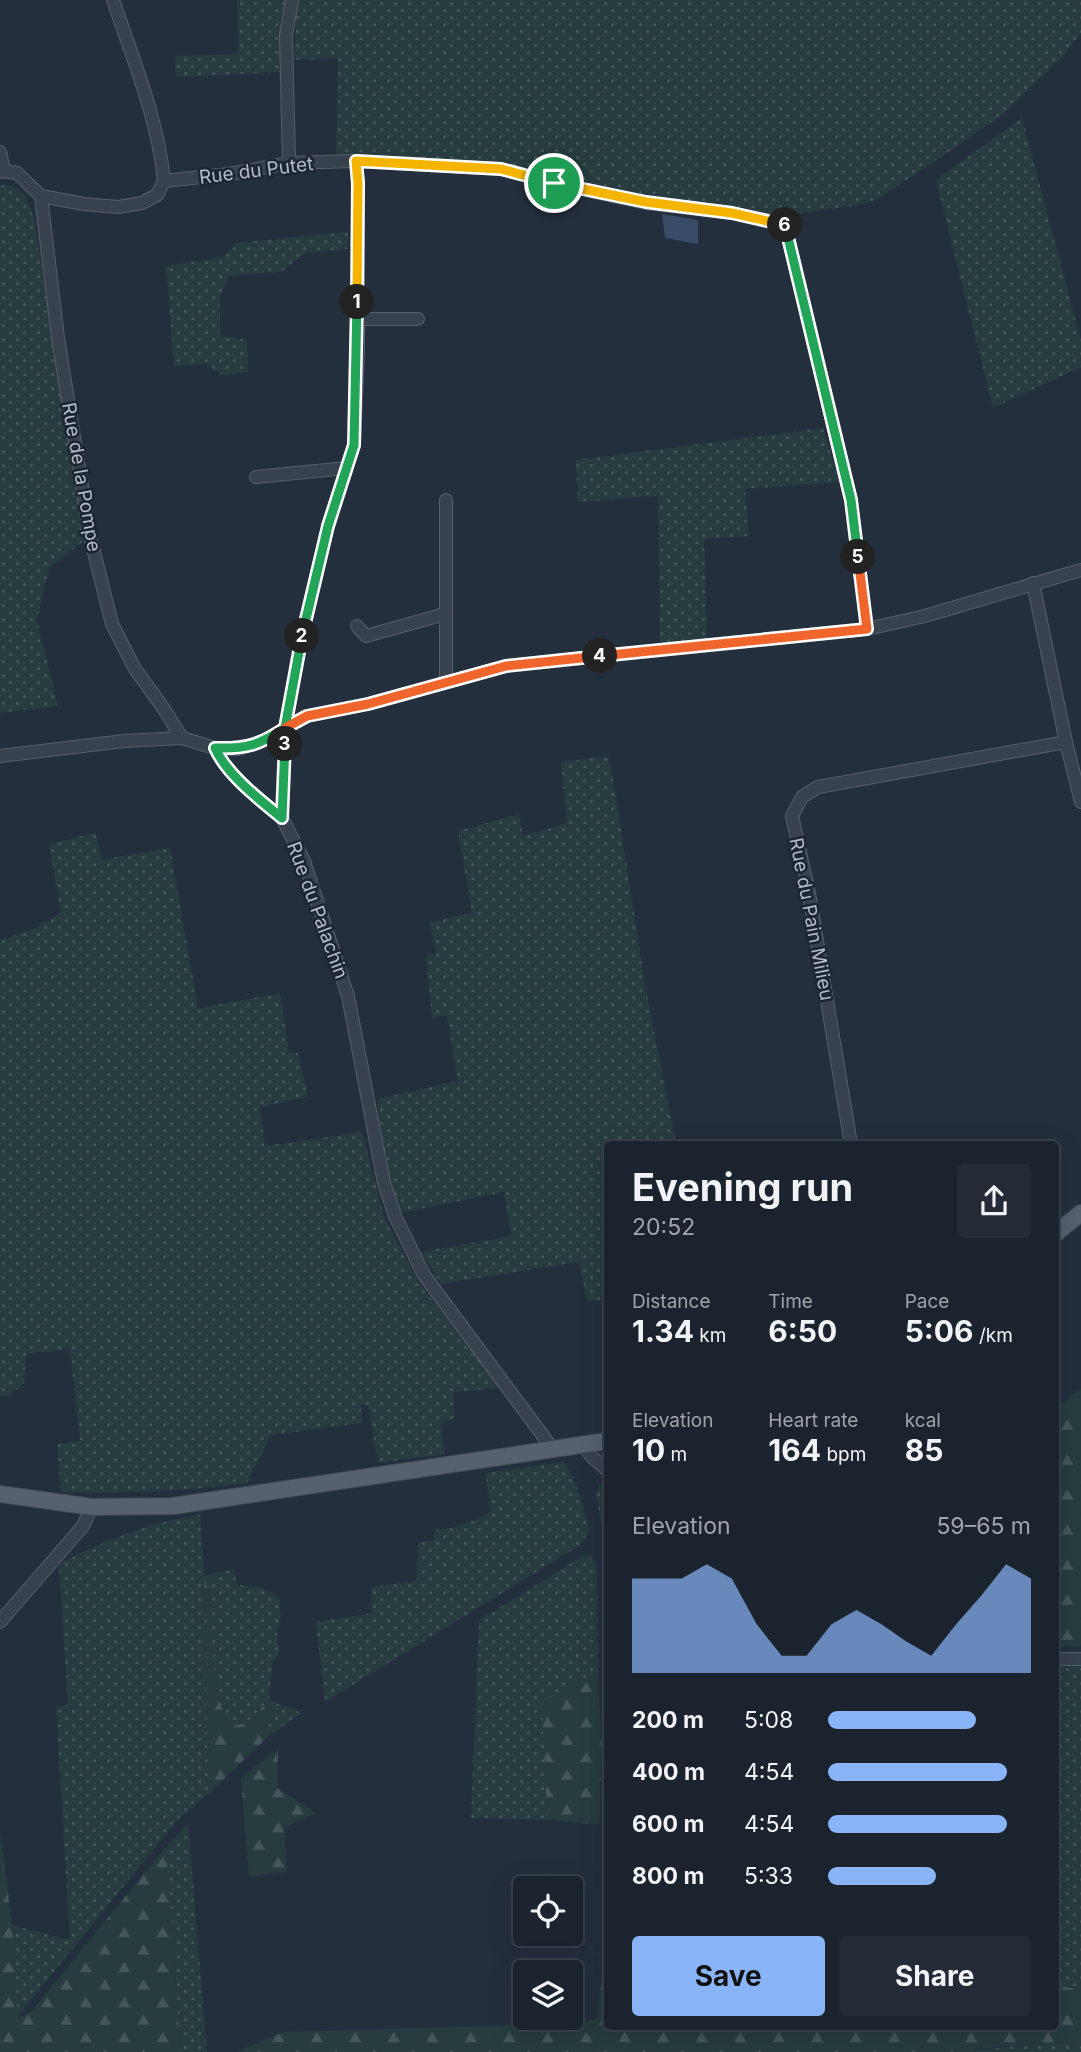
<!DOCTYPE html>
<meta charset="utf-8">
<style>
:root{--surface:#1b232e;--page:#242b36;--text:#f1f3f6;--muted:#a0a4aa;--line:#39404a;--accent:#8ab4f8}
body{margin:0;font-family:Inter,sans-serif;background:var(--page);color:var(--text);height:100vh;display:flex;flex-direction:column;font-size:26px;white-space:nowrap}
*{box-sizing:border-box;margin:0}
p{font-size:23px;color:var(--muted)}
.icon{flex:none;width:38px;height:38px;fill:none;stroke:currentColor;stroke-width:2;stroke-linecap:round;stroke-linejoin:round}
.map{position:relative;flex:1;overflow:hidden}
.panel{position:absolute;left:604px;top:1141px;width:455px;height:889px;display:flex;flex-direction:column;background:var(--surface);border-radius:7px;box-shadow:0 7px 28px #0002,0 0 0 2px var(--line)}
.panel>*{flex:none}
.fabs{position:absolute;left:513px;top:1876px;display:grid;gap:14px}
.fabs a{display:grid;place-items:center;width:70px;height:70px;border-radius:7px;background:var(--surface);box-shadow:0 7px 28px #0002,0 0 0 2px var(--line);font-size:35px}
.pin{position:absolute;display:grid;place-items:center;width:60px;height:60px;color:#fff;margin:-30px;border:4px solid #fff;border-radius:50%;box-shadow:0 2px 7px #0007}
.km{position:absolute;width:35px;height:35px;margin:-18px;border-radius:50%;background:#222;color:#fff;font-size:19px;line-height:35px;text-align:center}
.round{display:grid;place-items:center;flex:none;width:74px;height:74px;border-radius:7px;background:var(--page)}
.head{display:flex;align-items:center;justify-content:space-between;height:119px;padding:0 28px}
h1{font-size:38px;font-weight:700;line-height:52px}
.metrics{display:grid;grid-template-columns:repeat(3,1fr);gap:10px;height:119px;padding:7px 28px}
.metrics div{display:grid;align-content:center}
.metrics b{font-size:30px;font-weight:700}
.metrics small{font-size:19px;font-weight:400}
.metrics p{font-size:19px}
.chart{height:196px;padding:14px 28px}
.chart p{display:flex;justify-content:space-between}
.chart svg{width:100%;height:126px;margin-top:7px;fill:var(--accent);opacity:.7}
.button{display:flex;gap:14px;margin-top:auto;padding:14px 28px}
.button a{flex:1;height:80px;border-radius:7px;background:var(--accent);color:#111;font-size:28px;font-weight:700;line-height:80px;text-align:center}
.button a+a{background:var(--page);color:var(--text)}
ul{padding:0 28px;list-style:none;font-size:23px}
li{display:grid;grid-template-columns:112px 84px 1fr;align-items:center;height:52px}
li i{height:18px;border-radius:9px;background:var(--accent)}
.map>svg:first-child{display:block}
</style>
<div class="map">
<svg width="1081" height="2052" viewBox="0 0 1081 2052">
<defs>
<pattern id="grass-dots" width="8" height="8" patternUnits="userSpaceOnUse" patternTransform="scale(1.75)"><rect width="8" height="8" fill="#263c3f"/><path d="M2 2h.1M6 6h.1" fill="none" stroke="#435659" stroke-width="1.8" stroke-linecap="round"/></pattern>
<pattern id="forest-firs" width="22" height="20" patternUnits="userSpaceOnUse" patternTransform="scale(1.75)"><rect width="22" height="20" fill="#263c3f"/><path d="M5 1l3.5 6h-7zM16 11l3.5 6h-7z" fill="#435659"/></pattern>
</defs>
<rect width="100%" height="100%" fill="#242f3e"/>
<g fill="url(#grass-dots)">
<path d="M237 0H285L280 23 282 72 176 77 175 56 238 54Z"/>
<path d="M299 0H1081V33L1063 56 1003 114 940 158 876 200 853 206 783 215 635 193 505 164 336 156 338 58 294 60 296 16Z"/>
<path d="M1022 118 1081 341V367L993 408 936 180Z"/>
<path d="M0 185C25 186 27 198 34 219L84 541 49 568 37 620 58 706 0 713Z"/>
<path d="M348 232 347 249 306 253 281 272 229 276 220 296V336L247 340 248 372 222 375 206 364 174 366 166 266 223 257 237 243Z"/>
<path d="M823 428 839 482 745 489 749 536 704 539 707 639 660 643 658 496 578 502 576 460Z"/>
<path d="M608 756 615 790 645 985 676 1144H607V1306L606 1300 587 1301 579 1262 441 1284 421 1252 511 1236 504 1192 400 1213 388 1182 377 1099 458 1081 447 1016 432 1018 426 956 436 953 429 922 472 913 458 831 519 814 523 836 567 823 561 762Z"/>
<path d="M96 833 101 860 170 848 198 1008 280 993 289 1052 298 1053 308 1097 260 1107 265 1146 362 1132 384 1217 419 1283 500 1388 453 1392 454 1418 441 1424 444 1454 378 1463 368 1405H361L362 1423 271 1435 247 1483C185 1491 124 1494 61 1492L57 1444 80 1441 70 1349 26 1354 24 1383 9 1396H0V940L34 929 61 913 49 844Z"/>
<path d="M564 1462 576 1485 590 1530 580 1545 325 1702 316 1622 372 1613 371 1587 417 1581 418 1543 434 1540 435 1530C456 1529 471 1522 490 1512L486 1473Z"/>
<path d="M599 1484 607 1487V1552L596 1496Z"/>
<path d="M200 1515 204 1576 208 1794 175 1823 17 2017 12 1925 70 1940 56 1706 68 1705 59 1564C101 1542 153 1521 200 1515Z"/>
<path d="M588 1553 597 1566 598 1675 572 1683 546 1799 552 1820 471 1818 479 1620Z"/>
<path d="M234 1569 237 1585 259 1587 279 1596 281 1622 277 1632 279 1654 272 1664 269 1700 246 1723 230 1728C208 1687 212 1620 210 1574Z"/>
<path d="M1055 1666H1081V1989L1055 1986Z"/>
<path d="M277 1703 302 1713 270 1735 268 1722Z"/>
<path d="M188 1824 207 2052H181L166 1847Z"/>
<path d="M1081 2041V2052H974L973 2050Z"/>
</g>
<g fill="url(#forest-firs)">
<path d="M1081 1389V1646L1055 1647V1408Z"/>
<path d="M210 1574C211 1616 209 1693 230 1727L246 1723 269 1700 277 1703 268 1722 270 1735 208 1794 204 1576Z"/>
<path d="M598 1675 602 1747 599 1825 552 1820 546 1799 542 1702 572 1683Z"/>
<path d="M278 1749 277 1788 316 1813 284 1828 287 1872 249 1876 241 1778Z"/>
<path d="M0 1829 12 1925 18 2017 30 2013 166 1847 181 2052H0Z"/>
<path d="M607 1912V2026H1055V1986L1081 1989V2041L974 2049V2052H239L245 2048 284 2032 583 2023 598 2018Z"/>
</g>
<path fill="#394c67" d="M662 214 698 220V244L665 238Z"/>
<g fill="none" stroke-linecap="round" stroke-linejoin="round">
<defs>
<g id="minor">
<path d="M113 0C133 59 158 119 164 181"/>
<path d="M0 152 4 171"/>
<path d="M356 161 358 183V350L354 445 328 526 300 644 285 728 282 818 304 861 348 996 384 1183 395 1216 424 1275 552 1448"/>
<path d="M289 163 286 35 292 0"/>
<path d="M0 172 2 171 17 173 41 196 84 204 118 207 142 203 157 195 164 181 229 174 289 163 356 161 501 169 554 183 646 203 732 213 785 224 851 500 867 629"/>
<path d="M41 196 58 338 90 536 112 624 135 669 162 706 182 738"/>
<path d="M357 319H418"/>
<path d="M256 477 346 468"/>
<path d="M446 500V681"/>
<path d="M1033 583 1066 742 1081 802"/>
<path d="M357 626 366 636 445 614"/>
<path d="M215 748C227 775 260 800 282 818"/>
<path d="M0 756 124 741 182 738 215 748 239 749 265 740 307 716 368 704 506 666 867 629 925 616 1081 570"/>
<path d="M851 1144 809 893 792 816 802 797 818 787 1066 742"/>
<path d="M582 1444 592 1457 607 1470"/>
<path d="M0 1622 83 1526 92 1507"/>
<path d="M1055 1659H1081"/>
</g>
<g id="major">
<path d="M1055 1234 1081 1213"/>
<path d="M0 1494 92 1507 173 1506 607 1441"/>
</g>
</defs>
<use href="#minor" stroke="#565f6c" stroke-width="14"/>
<use href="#major" stroke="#414a57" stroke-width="18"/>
<use href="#minor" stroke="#38414e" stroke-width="12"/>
<use href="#major" stroke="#56606e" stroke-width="16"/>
</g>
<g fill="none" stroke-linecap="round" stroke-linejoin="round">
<defs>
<path id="split-1" d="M357 302 358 183 356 161 501 169 554 183"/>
<path id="split-2" d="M302 636 328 526 354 445 357 302"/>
<path id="split-3" d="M285 744 282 818C260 800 227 775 215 748 247 749 259 745 285 728L302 636"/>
<path id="split-4" d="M285 744V728L307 716 368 704 506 666 600 656"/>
<path id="split-5" d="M600 656 867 629 858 557"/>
<path id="split-6" d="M785 225 851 500 858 557"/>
<path id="split-7" d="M554 183 646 202 732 213 785 225"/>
</defs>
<use href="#split-1" stroke="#fff" stroke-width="14"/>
<use href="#split-2" stroke="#fff" stroke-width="14"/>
<use href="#split-3" stroke="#fff" stroke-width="14"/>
<use href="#split-4" stroke="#fff" stroke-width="14"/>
<use href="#split-5" stroke="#fff" stroke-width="14"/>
<use href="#split-6" stroke="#fff" stroke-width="14"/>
<use href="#split-7" stroke="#fff" stroke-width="14"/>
<use href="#split-1" stroke="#f5b400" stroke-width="9"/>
<use href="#split-2" stroke="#22a559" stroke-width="9"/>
<use href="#split-3" stroke="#22a559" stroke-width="9"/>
<use href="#split-4" stroke="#f0652b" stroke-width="9"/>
<use href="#split-5" stroke="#f0652b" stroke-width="9"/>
<use href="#split-6" stroke="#22a559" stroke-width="9"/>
<use href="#split-7" stroke="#f5b400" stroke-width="9"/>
</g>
<g text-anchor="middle" stroke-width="5" stroke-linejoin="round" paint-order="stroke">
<g font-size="19" fill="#b4bcc9" stroke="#1d2633">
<text transform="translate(256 170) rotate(-7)" y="7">Rue du Putet</text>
<text transform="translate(82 477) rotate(80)" y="7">Rue de la Pompe</text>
<text transform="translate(318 910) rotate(70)" y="7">Rue du Palachin</text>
<text transform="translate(812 919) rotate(79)" y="7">Rue du Pain Milieu</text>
</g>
</g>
</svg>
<div class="fabs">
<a><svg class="icon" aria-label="locate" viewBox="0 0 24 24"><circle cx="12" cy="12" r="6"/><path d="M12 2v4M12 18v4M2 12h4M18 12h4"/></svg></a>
<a><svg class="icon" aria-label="layers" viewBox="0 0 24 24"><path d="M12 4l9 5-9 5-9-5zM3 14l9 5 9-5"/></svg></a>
</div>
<div class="pin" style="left:554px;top:183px;background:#1e9e55"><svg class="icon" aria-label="arrive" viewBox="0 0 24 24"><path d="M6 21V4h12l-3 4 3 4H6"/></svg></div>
<b class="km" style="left:357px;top:302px">1</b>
<b class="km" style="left:302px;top:636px">2</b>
<b class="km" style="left:285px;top:744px">3</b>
<b class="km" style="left:600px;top:656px">4</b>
<b class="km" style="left:858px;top:557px">5</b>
<b class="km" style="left:785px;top:225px">6</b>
<section class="panel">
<div class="head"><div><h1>Evening run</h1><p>20:52</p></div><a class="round"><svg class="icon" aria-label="share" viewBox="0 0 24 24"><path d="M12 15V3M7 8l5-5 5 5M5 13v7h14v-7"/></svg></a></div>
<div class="metrics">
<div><p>Distance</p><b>1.34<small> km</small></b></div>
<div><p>Time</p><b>6:50</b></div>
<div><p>Pace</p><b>5:06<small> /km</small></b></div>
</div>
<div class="metrics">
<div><p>Elevation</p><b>10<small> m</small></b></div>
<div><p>Heart rate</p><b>164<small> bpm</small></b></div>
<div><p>kcal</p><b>85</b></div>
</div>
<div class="chart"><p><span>Elevation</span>59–65 m</p>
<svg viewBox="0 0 160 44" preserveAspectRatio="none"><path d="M0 44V11L10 11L20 11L30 6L40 11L50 27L60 38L70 38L80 27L90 22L100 27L110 33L120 38L130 27L140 17L150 6L160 11V44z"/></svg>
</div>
<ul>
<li><b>200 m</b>5:08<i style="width:73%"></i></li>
<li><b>400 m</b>4:54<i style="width:88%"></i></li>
<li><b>600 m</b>4:54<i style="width:88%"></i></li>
<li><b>800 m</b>5:33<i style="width:53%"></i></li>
</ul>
<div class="button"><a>Save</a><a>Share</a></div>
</section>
</div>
